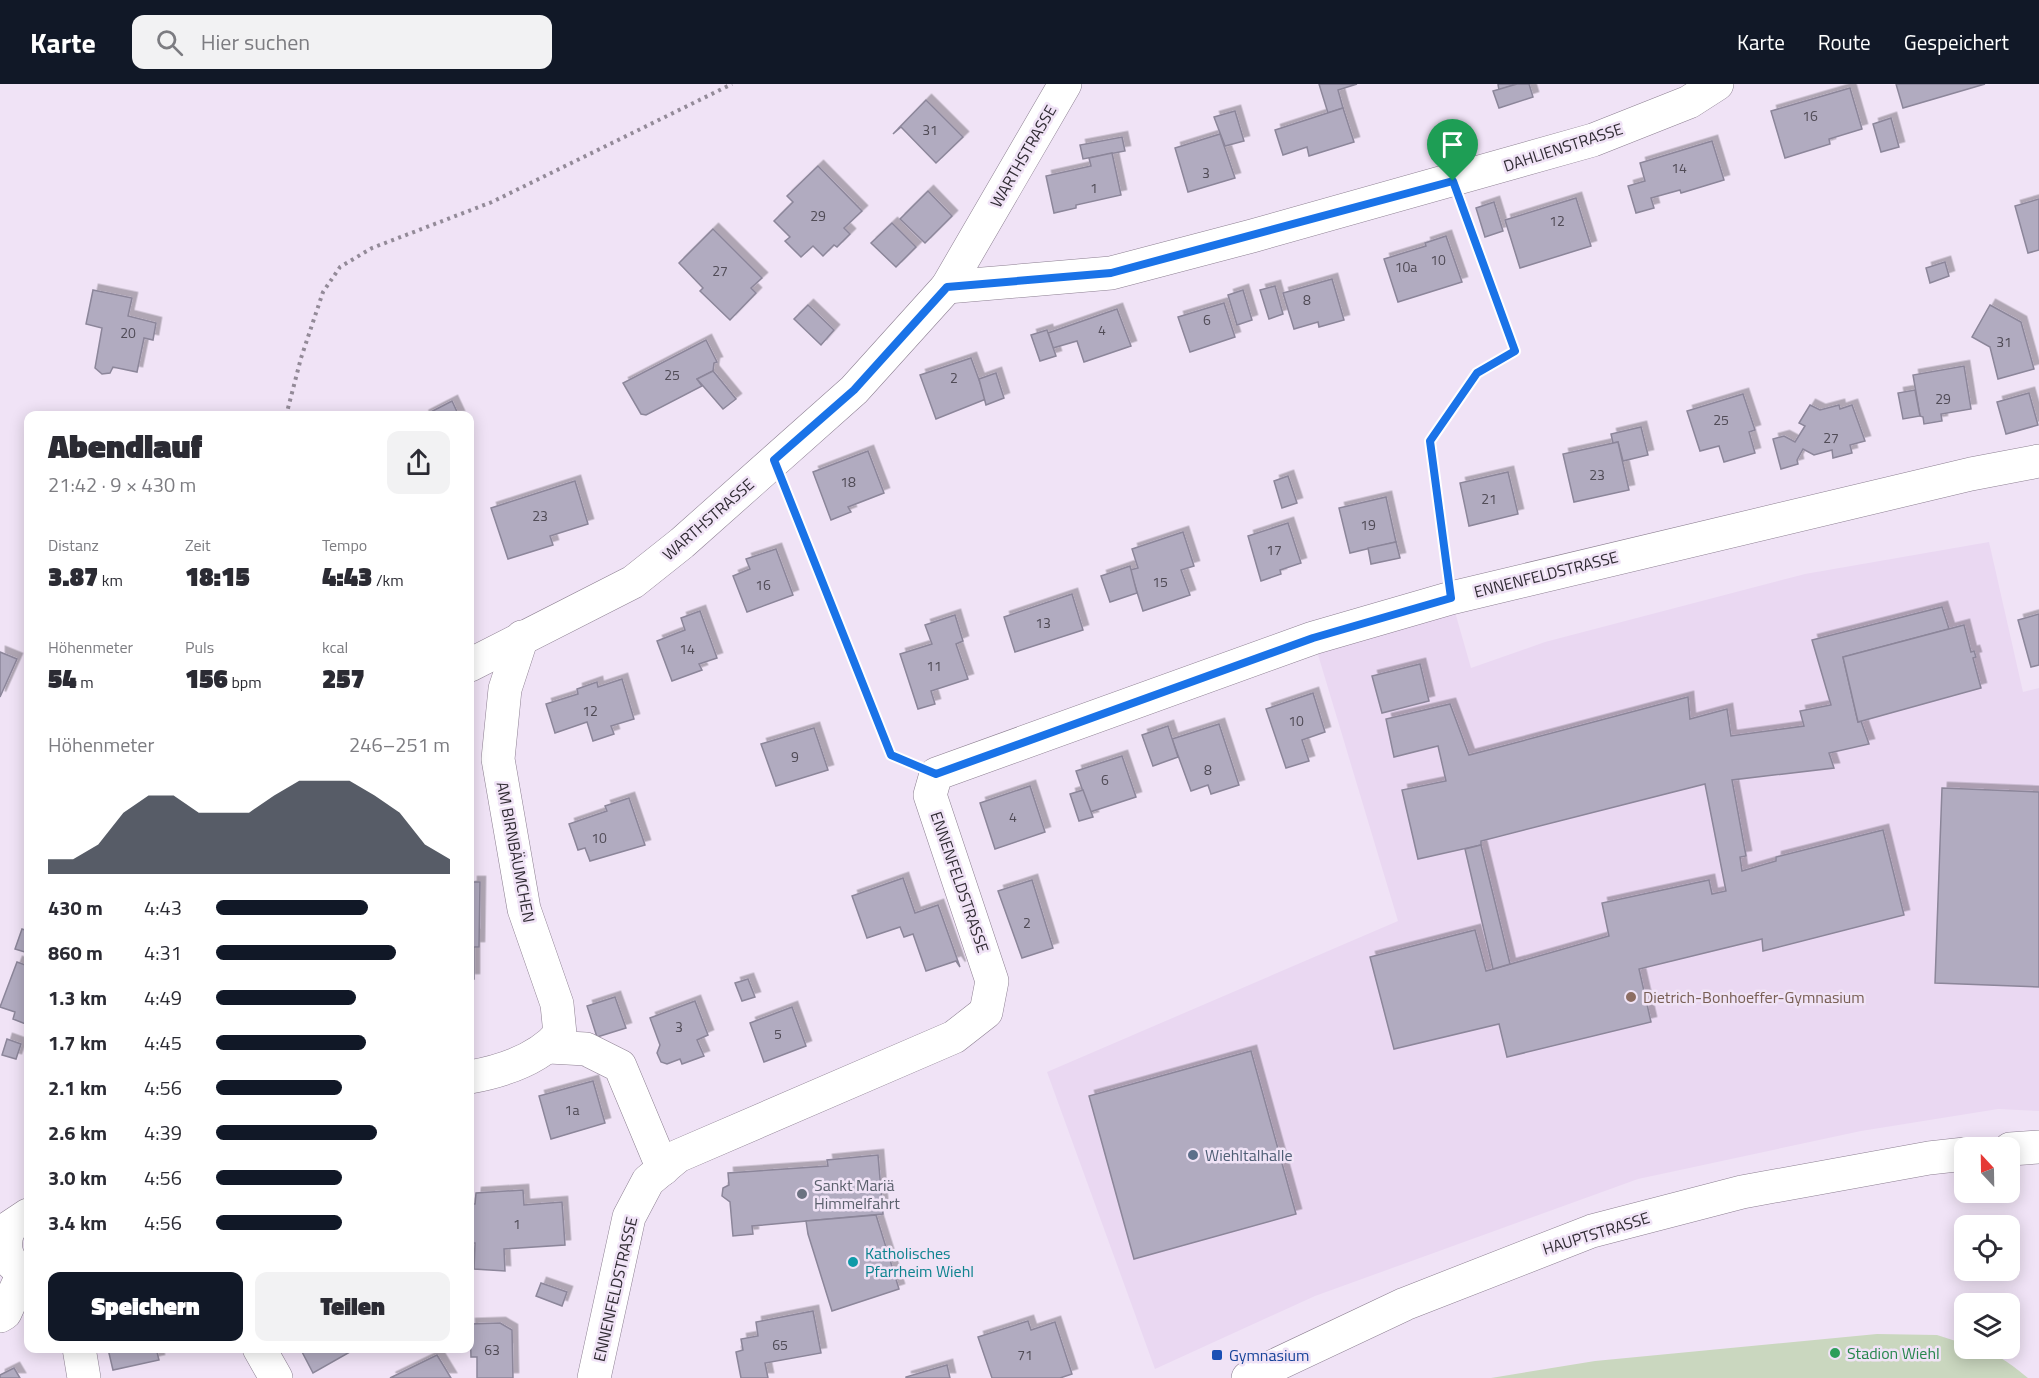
<!DOCTYPE html>
<html lang="de">
<meta charset="utf-8">
<style>
:root{--surface:#fff;--page:#f2f2f3;--text:#2b2b33;--muted:#7c7c81;--accent:#111827}
body{margin:0;font-family:"Titillium Web",sans-serif;background:var(--page);color:var(--text);height:100vh;display:flex;flex-direction:column;font-size:22px;white-space:nowrap}
*{box-sizing:border-box;margin:0}
p{font-size:20px;color:var(--muted)}
.icon{flex:none;width:33px;height:33px;fill:none;stroke:currentColor;stroke-width:2;stroke-linecap:round;stroke-linejoin:round}
.map{position:relative;flex:1;overflow:hidden}
.panel{position:absolute;left:24px;top:327px;width:450px;height:942px;display:flex;flex-direction:column;background:var(--surface);border-radius:12px;box-shadow:0 3px 15px #0003}
.panel>*{flex:none}
.needle{width:39px;rotate:338deg}
.tools{position:absolute;left:1954px;top:1053px;display:grid;gap:12px}
.tools a{display:grid;place-items:center;width:66px;height:66px;border-radius:12px;background:var(--surface);box-shadow:0 3px 15px #0003;font-size:30px}
.pin{position:absolute;display:grid;place-items:center;width:51px;height:51px;color:#fff;margin:-62px -26px;border-radius:50% 50% 50% 0;rotate:-45deg;box-shadow:0 0 6px #0007}
.pin .icon{rotate:45deg}
.round{display:grid;place-items:center;flex:none;width:63px;height:63px;border-radius:12px;background:var(--page)}
.overview{display:flex;align-items:center;justify-content:space-between;height:102px;padding:0 24px}
h1{font-size:33px;font-weight:800;line-height:45px}
.stats{display:grid;grid-template-columns:repeat(3,1fr);gap:9px;height:102px;padding:6px 24px}
.stats div{display:grid;align-content:center}
.stats b{font-size:26px;font-weight:800}
.stats small{font-size:16px;font-weight:400}
.stats p{font-size:16px}
.chart{height:168px;padding:12px 24px}
.chart p{display:flex;justify-content:space-between}
.chart svg{width:100%;height:108px;margin-top:6px;fill:var(--accent);opacity:.7}
.button{display:flex;gap:12px;margin-top:auto;padding:12px 24px}
.button a{flex:1;height:69px;border-radius:12px;background:var(--accent);color:#fff;font-size:24px;font-weight:800;line-height:69px;text-align:center}
.button a+a{background:var(--page);color:var(--text)}
ul{padding:0 24px;list-style:none;font-size:20px}
li{display:grid;grid-template-columns:96px 72px 1fr;align-items:center;height:45px}
li i{height:15px;border-radius:8px;background:var(--accent)}
header{display:flex;align-items:center;gap:36px;box-sizing:border-box;height:84px;padding:0 30px;background:var(--accent);color:#fff}
header strong{font-size:28px}
nav{display:flex;gap:33px;margin-inline-start:auto;font-size:21px}
.search{width:420px;height:54px;background:var(--page);display:flex;align-items:center;gap:15px;box-sizing:border-box;padding:0 21px;border-radius:12px;color:var(--muted);font-size:22px}
.map>svg:first-child{display:block}
</style>
<header>
<strong>Karte</strong>
<div class="search"><svg class="icon" aria-label="search" viewBox="0 0 24 24"><circle cx="10" cy="10" r="6"/><path d="M15 15l6 6"/></svg>Hier suchen</div>
<nav><a>Karte</a><a>Route</a><a>Gespeichert</a></nav>
</header>
<div class="map">
<svg width="2039" height="1294" viewBox="0 0 2039 1294">
<defs>
<filter id="shadow"><feDropShadow dx="5.5" dy="-5.5" stdDeviation="0" flood-color="#0004"/></filter>
</defs>
<rect width="100%" height="100%" fill="#f0e3f6"/>
<path fill="#ead8f2" d="M1989 458 2023 608 2039 604V1027L1998 1025 1861 1047 1638 1095 1315 1212 1155 1285 1047 988 1398 837 1313 554 1451 514 1471 584 1545 558 1805 490Z"/>
<path fill="#cad7bf" d="M1877 1250 1937 1251 1965 1260V1264C1992 1264 2008 1278 2028 1294H1491L1595 1277Z"/>
<g fill="#b1abc0" stroke="#8c869a" stroke-width="1.5" filter="url(#shadow)">
<path d="M1319 0H1357L1338 6 1343 24 1328 29Z"/>
<path d="M1498 0H1517L1499 6Z"/>
<path d="M1517 0H1529L1533 13 1499 24 1493 7Z"/>
<path d="M1896 0H1985L1903 24Z"/>
<path d="M1850 4 1862 45 1829 55 1830 60 1785 74 1771 27Z"/>
<path d="M926 16 963 53 936 79 901 43 893 50Z"/>
<path d="M1343 24 1354 58 1309 72 1307 63 1283 71 1275 46Z"/>
<path d="M1235 27 1244 57 1225 62 1214 33Z"/>
<path d="M1891 34 1899 63 1881 68 1873 40Z"/>
<path d="M1220 50 1235 94 1188 108 1175 64Z"/>
<path d="M1122 53 1125 67 1083 75 1080 61Z"/>
<path d="M1712 57 1724 96 1681 109 1680 106 1651 114 1654 124 1636 129 1628 102 1645 97 1640 79Z"/>
<path d="M1112 69 1121 111 1076 121V124L1054 129 1046 92 1091 82 1089 74Z"/>
<path d="M818 82 862 127 844 144 850 150 837 163 834 161 823 172 813 162 801 173 785 157 790 153 774 137 793 118 787 112Z"/>
<path d="M928 107 952 132 925 159 900 135Z"/>
<path d="M1576 114 1591 162 1520 184 1505 136Z"/>
<path d="M2039 115V166L2028 169 2015 122Z"/>
<path d="M1494 118 1503 147 1485 153 1476 124Z"/>
<path d="M892 139 916 163 896 183 871 159Z"/>
<path d="M713 145 762 194 751 204 756 209 730 236 700 207 703 204 679 179Z"/>
<path d="M1446 152 1462 198 1398 218 1384 175 1426 162 1425 159Z"/>
<path d="M1945 178 1949 192 1930 199 1926 184Z"/>
<path d="M1332 195 1344 236 1319 243 1318 238 1294 245 1283 209Z"/>
<path d="M1275 202 1283 230 1269 235 1260 206Z"/>
<path d="M93 206 132 214 128 232 156 239 153 256 144 254 137 288 113 283 110 289 102 290 95 284 102 244 86 240Z"/>
<path d="M1243 206 1252 236 1237 241 1228 211Z"/>
<path d="M1224 219 1235 253 1190 268 1178 233Z"/>
<path d="M808 221 834 246 821 261 794 235Z"/>
<path d="M1990 221 2021 238 2034 285 1998 295 1990 263 1972 253Z"/>
<path d="M1117 225 1131 262 1084 278 1077 257 1053 264 1048 249Z"/>
<path d="M1047 246 1056 272 1040 277 1031 251Z"/>
<path d="M706 256 717 278 714 279 713 287 697 295 702 302 646 331 641 330 623 299Z"/>
<path d="M971 274 986 315 936 335 920 291Z"/>
<path d="M1964 282 1971 325 1941 330 1942 337 1924 340 1923 333 1920 332 1913 291Z"/>
<path d="M713 287 736 315 723 325 697 295Z"/>
<path d="M996 289 1004 314 986 321 979 295Z"/>
<path d="M1915 306 1920 332 1903 335 1898 309Z"/>
<path d="M2029 309 2038 341 2006 350 1997 318Z"/>
<path d="M1743 310 1755 346 1749 348 1755 369 1724 378 1719 362 1700 367 1687 327Z"/>
<path d="M452 317 459 332H423Z"/>
<path d="M1810 321 1820 326 1839 321 1840 325 1852 321 1865 357 1850 361 1852 369 1833 374 1832 366 1814 371 1803 365 1797 376 1798 380 1781 385 1773 355 1784 352 1795 358 1805 342 1799 339Z"/>
<path d="M1641 343 1648 371 1623 377 1618 358 1613 359 1611 350Z"/>
<path d="M1618 358 1629 406 1574 418 1563 370Z"/>
<path d="M868 367 884 409 848 423 851 428 831 436 813 388Z"/>
<path d="M1508 388 1518 430 1469 442 1460 399Z"/>
<path d="M1288 392 1297 419 1282 424 1274 397Z"/>
<path d="M575 397 588 440 550 452 553 461 508 475 491 424Z"/>
<path d="M1386 413 1396 458 1350 469 1339 424Z"/>
<path d="M1288 439 1301 479 1280 486 1281 490 1261 497 1248 452Z"/>
<path d="M1183 448 1194 482 1181 486 1190 511 1143 527 1130 486 1138 484 1132 465Z"/>
<path d="M1396 458 1400 474 1371 480 1368 464Z"/>
<path d="M776 465 793 511 747 528 733 492 750 485 746 475Z"/>
<path d="M1130 482 1137 509 1110 518 1101 492Z"/>
<path d="M1072 510 1083 546 1015 568 1004 533Z"/>
<path d="M1942 523 1949 545 1843 573 1858 638 1861 637 1869 660 1829 669 1834 684 1732 696 1746 772 1740 773 1742 787 1776 777V773L1883 746 1904 831 1763 867 1762 855 1639 885 1651 938 1507 973 1499 940 1394 965 1370 873 1475 846 1486 887 1609 852 1602 819 1709 796 1712 810 1726 807 1705 700 1481 757V761L1418 775 1402 706 1446 697 1438 662 1394 673 1386 635 1450 620 1469 671 1688 613 1690 635 1727 625 1731 652 1804 642 1800 627 1831 621 1812 556Z"/>
<path d="M700 527 717 574 699 580 702 586 672 597 657 557 685 546 681 534Z"/>
<path d="M2039 530V581L2031 583 2018 536Z"/>
<path d="M955 531 963 557 956 560 968 595 931 607 935 620 918 625 900 570 932 560 925 541Z"/>
<path d="M1964 541 1971 568 1974 567 1976 573 1973 574 1981 604 1858 638 1843 573Z"/>
<path d="M0 568 17 575 0 613Z"/>
<path d="M1420 580 1429 617 1382 629 1372 592Z"/>
<path d="M622 595 634 635 611 642 614 650 593 657 587 638 555 649 546 620 578 610 577 605 597 598 598 603Z"/>
<path d="M1313 609 1325 648 1302 656 1309 677 1286 684 1266 625Z"/>
<path d="M1219 640 1239 701 1211 710 1208 701 1191 707 1172 655Z"/>
<path d="M1168 642 1178 673 1153 682 1142 651Z"/>
<path d="M814 644 828 686 776 702 761 660Z"/>
<path d="M1122 672 1136 713 1090 728 1076 687Z"/>
<path d="M1030 702 1045 748 995 765 980 719Z"/>
<path d="M1942 704 2039 708V903L1935 899Z"/>
<path d="M1083 706 1093 733 1079 737 1070 710Z"/>
<path d="M629 714 645 761 590 777 585 764 578 766 569 740 607 727 605 722Z"/>
<path d="M1481 761 1510 880 1493 885 1465 765Z"/>
<path d="M903 794 915 829 938 821 960 883 956 877 926 887 913 850 904 853 900 843 867 854 852 812Z"/>
<path d="M1032 796 1053 864 1022 874 998 807Z"/>
<path d="M472 798H480L479 863H474V895H470V803H472Z"/>
<path d="M22 845 28 847V869L15 865Z"/>
<path d="M17 878 28 882V941L13 935 15 928 0 923Z"/>
<path d="M748 895 755 913 742 917 735 899Z"/>
<path d="M615 913 626 944 597 953 587 922Z"/>
<path d="M695 917 708 951 697 956 704 972 682 980 680 975 667 980 661 978 657 969 660 961 650 934Z"/>
<path d="M792 923 806 962 764 978 750 939Z"/>
<path d="M7 955 21 960 16 975 2 971Z"/>
<path d="M1251 967 1296 1130 1134 1175 1089 1012Z"/>
<path d="M593 997 605 1039 551 1055 539 1012Z"/>
<path d="M878 1071 883 1130 752 1142 753 1150 733 1152 730 1118 722 1112 723 1104 729 1101 728 1089 828 1082 827 1076Z"/>
<path d="M523 1106 524 1121 562 1118 565 1161 504 1165 505 1187 474 1185 475 1159H470V1120H475L476 1109Z"/>
<path d="M876 1131 899 1205 832 1227 808 1150 806 1137Z"/>
<path d="M541 1199 567 1208 562 1222 536 1212Z"/>
<path d="M813 1227 821 1269 765 1279 768 1294H741L736 1268 743 1266 741 1255 758 1252 756 1238Z"/>
<path d="M1028 1237 1031 1246 1055 1238 1072 1290 1060 1294H992L978 1253Z"/>
<path d="M500 1239 512 1246 513 1294H477V1273H471L470 1240Z"/>
<path d="M102 1264H156L159 1276 113 1286 108 1265Z"/>
<path d="M300 1264H357L313 1289Z"/>
<path d="M437 1271 451 1294H390Z"/>
<path d="M947 1281 950 1294H906V1293Z"/>
<path d="M14 1284 20 1294H0V1291Z"/>
</g>
<g fill="none" stroke-linecap="round" stroke-linejoin="round">
<defs>
<g id="minor">
<path d="M947 203 1111 189 1252 152 1593 56 1689 18 1717 0"/>
<path d="M470 581 633 498 682 459 854 306 947 203 1065 0"/>
<path d="M549 963 586 965 620 982 663 1085"/>
<path d="M470 993C503 987 538 976 560 950L557 920 524 825 498 675 505 605 522 553"/>
<path d="M2010 1065 2039 1063"/>
<path d="M28 1131 10 1143C1 1162 6 1183 28 1188"/>
<path d="M0 1232 5 1229 24 1187"/>
<path d="M79 1264 84 1294"/>
<path d="M259 1264 276 1294"/>
<path d="M594 1294 629 1133 648 1097 678 1072 954 953 986 928 992 897 930 711 936 690 1313 554 1451 514 1971 390 2039 377"/>
<path d="M1248 1294 1405 1220 1592 1147 1742 1108 1929 1074 1965 1070"/>
</g>
</defs>
<use href="#minor" stroke="#8c7f91" stroke-width="34"/>
<g stroke="#938a98" stroke-width="4" stroke-dasharray="3 4.5" stroke-linecap="butt">
<path d="M286 332 301 274 323 208 340 183 372 164 492 118 732 0"/>
<path d="M787 408 891 671 905 677"/>
<path d="M1447 483 1430 357 1477 289 1515 267 1463 126"/>
</g>
<use href="#minor" stroke="#fff" stroke-width="33"/>
</g>
<g fill="none" stroke-linecap="round" stroke-linejoin="round">
<defs>
<path id="route" d="M1453 97 1515 267 1477 289 1430 357 1451 514 1313 554 936 690 891 671 774 376 854 306 947 203 1111 189Z"/>
</defs>
<use href="#route" stroke="#fff" stroke-width="12"/>
<use href="#route" stroke="#1a73e8" stroke-width="8"/>
</g>
<circle fill="#8d6e63" stroke="#f0e3f6" stroke-width="2" cx="1631" cy="913" r="6"/>
<circle fill="#5c6f8a" stroke="#f0e3f6" stroke-width="2" cx="1193" cy="1071" r="6"/>
<circle fill="#6b7280" stroke="#f0e3f6" stroke-width="2" cx="802" cy="1110" r="6"/>
<circle fill="#0f9aa8" stroke="#f0e3f6" stroke-width="2" cx="853" cy="1178" r="6"/>
<circle fill="#2e9e5b" stroke="#f0e3f6" stroke-width="2" cx="1835" cy="1269" r="6"/>
<rect fill="#1a4fb4" stroke="#f0e3f6" stroke-width="2" x="1211" y="1265" width="12" height="12" rx="3"/>
<g text-anchor="middle" stroke-width="5" stroke-linejoin="round" paint-order="stroke">
<g font-size="14" fill="#504b56">
<text x="1810" y="37">16</text>
<text x="930" y="51">31</text>
<text x="1679" y="89">14</text>
<text x="1206" y="94">3</text>
<text x="1094" y="109">1</text>
<text x="818" y="137">29</text>
<text x="1557" y="142">12</text>
<text x="1438" y="181">10</text>
<text x="1406" y="188">10a</text>
<text x="720" y="192">27</text>
<text x="1307" y="221">8</text>
<text x="1207" y="241">6</text>
<text x="1102" y="251">4</text>
<text x="128" y="254">20</text>
<text x="2004" y="263">31</text>
<text x="672" y="296">25</text>
<text x="954" y="299">2</text>
<text x="1943" y="320">29</text>
<text x="1721" y="341">25</text>
<text x="1831" y="359">27</text>
<text x="1597" y="396">23</text>
<text x="848" y="403">18</text>
<text x="1489" y="420">21</text>
<text x="540" y="437">23</text>
<text x="1368" y="446">19</text>
<text x="1274" y="471">17</text>
<text x="1160" y="503">15</text>
<text x="763" y="506">16</text>
<text x="1043" y="544">13</text>
<text x="687" y="570">14</text>
<text x="934" y="587">11</text>
<text x="590" y="632">12</text>
<text x="1296" y="642">10</text>
<text x="795" y="678">9</text>
<text x="1208" y="691">8</text>
<text x="1105" y="701">6</text>
<text x="1013" y="738">4</text>
<text x="599" y="759">10</text>
<text x="1027" y="844">2</text>
<text x="679" y="948">3</text>
<text x="778" y="955">5</text>
<text x="572" y="1031">1a</text>
<text x="517" y="1145">1</text>
<text x="780" y="1266">65</text>
<text x="492" y="1271">63</text>
<text x="1025" y="1276">71</text>
</g>
<g font-size="16" fill="#302b33" stroke="#f0e3f6">
<text transform="translate(1563 63) rotate(-18)" y="6">DAHLIENSTRASSE</text>
<text transform="translate(1023 72) rotate(-60)" y="6">WARTHSTRASSE</text>
<text transform="translate(708 435) rotate(-41)" y="6">WARTHSTRASSE</text>
<text transform="translate(1546 490) rotate(-14)" y="6">ENNENFELDSTRASSE</text>
<text transform="translate(516 768) rotate(79)" y="6">AM BIRNBÄUMCHEN</text>
<text transform="translate(960 798) rotate(71)" y="6">ENNENFELDSTRASSE</text>
<text transform="translate(1596 1149) rotate(-17)" y="6">HAUPTSTRASSE</text>
<text transform="translate(615 1205) rotate(-77)" y="6">ENNENFELDSTRASSE</text>
</g>
<g font-size="16" fill="#785e54" stroke="#f0e3f6" text-anchor="start">
<text x="1643" y="919">Dietrich-Bonhoeffer-Gymnasium</text>
</g>
<g font-size="16" fill="#4e5e75" stroke="#f0e3f6" text-anchor="start">
<text x="1205" y="1077">Wiehltalhalle</text>
</g>
<g font-size="16" fill="#5b616d" stroke="#f0e3f6" text-anchor="start">
<text x="814" y="1107">Sankt Mariä<tspan x="814" dy="18">Himmelfahrt</tspan></text>
</g>
<g font-size="16" fill="#0d838f" stroke="#f0e3f6" text-anchor="start">
<text x="865" y="1175">Katholisches<tspan x="865" dy="18">Pfarrheim Wiehl</tspan></text>
</g>
<g font-size="16" fill="#27864d" stroke="#f0e3f6" text-anchor="start">
<text x="1847" y="1275">Stadion Wiehl</text>
</g>
<g font-size="16" fill="#164399" stroke="#f0e3f6" text-anchor="start">
<text x="1229" y="1277">Gymnasium</text>
</g>
</g>
</svg>
<div class="tools">
<a><svg class="needle" viewBox="-14 -14 28 28"><path d="M0-13l5 13h-10z" fill="#e53935"/><path d="M0 13l5-13h-10z" fill="#7c7c81"/></svg></a>
<a><svg class="icon" aria-label="locate" viewBox="0 0 24 24"><circle cx="12" cy="12" r="6"/><path d="M12 2v4M12 18v4M2 12h4M18 12h4"/></svg></a>
<a><svg class="icon" aria-label="layers" viewBox="0 0 24 24"><path d="M12 4l9 5-9 5-9-5zM3 14l9 5 9-5"/></svg></a>
</div>
<div class="pin" style="left:1453px;top:97px;background:#1e9e55"><svg class="icon" aria-label="arrive" viewBox="0 0 24 24"><path d="M6 21V4h12l-3 4 3 4H6"/></svg></div>
<section class="panel">
<div class="overview"><div><h1>Abendlauf</h1><p>21:42 · 9 × 430 m</p></div><a class="round"><svg class="icon" aria-label="share" viewBox="0 0 24 24"><path d="M12 15V3M7 8l5-5 5 5M5 13v7h14v-7"/></svg></a></div>
<div class="stats">
<div><p>Distanz</p><b>3.87<small> km</small></b></div>
<div><p>Zeit</p><b>18:15</b></div>
<div><p>Tempo</p><b>4:43<small> /km</small></b></div>
</div>
<div class="stats">
<div><p>Höhenmeter</p><b>54<small> m</small></b></div>
<div><p>Puls</p><b>156<small> bpm</small></b></div>
<div><p>kcal</p><b>257</b></div>
</div>
<div class="chart"><p><span>Höhenmeter</span>246–251 m</p>
<svg viewBox="0 0 160 44" preserveAspectRatio="none"><path d="M0 44V38L10 38L20 32L30 19L40 12L50 12L60 19L70 19L80 19L90 12L100 6L110 6L120 6L130 12L140 19L150 32L160 38V44z"/></svg>
</div>
<ul>
<li><b>430 m</b>4:43<i style="width:65%"></i></li>
<li><b>860 m</b>4:31<i style="width:77%"></i></li>
<li><b>1.3 km</b>4:49<i style="width:60%"></i></li>
<li><b>1.7 km</b>4:45<i style="width:64%"></i></li>
<li><b>2.1 km</b>4:56<i style="width:54%"></i></li>
<li><b>2.6 km</b>4:39<i style="width:69%"></i></li>
<li><b>3.0 km</b>4:56<i style="width:54%"></i></li>
<li><b>3.4 km</b>4:56<i style="width:54%"></i></li>
</ul>
<div class="button"><a>Speichern</a><a>Teilen</a></div>
</section>
</div>
